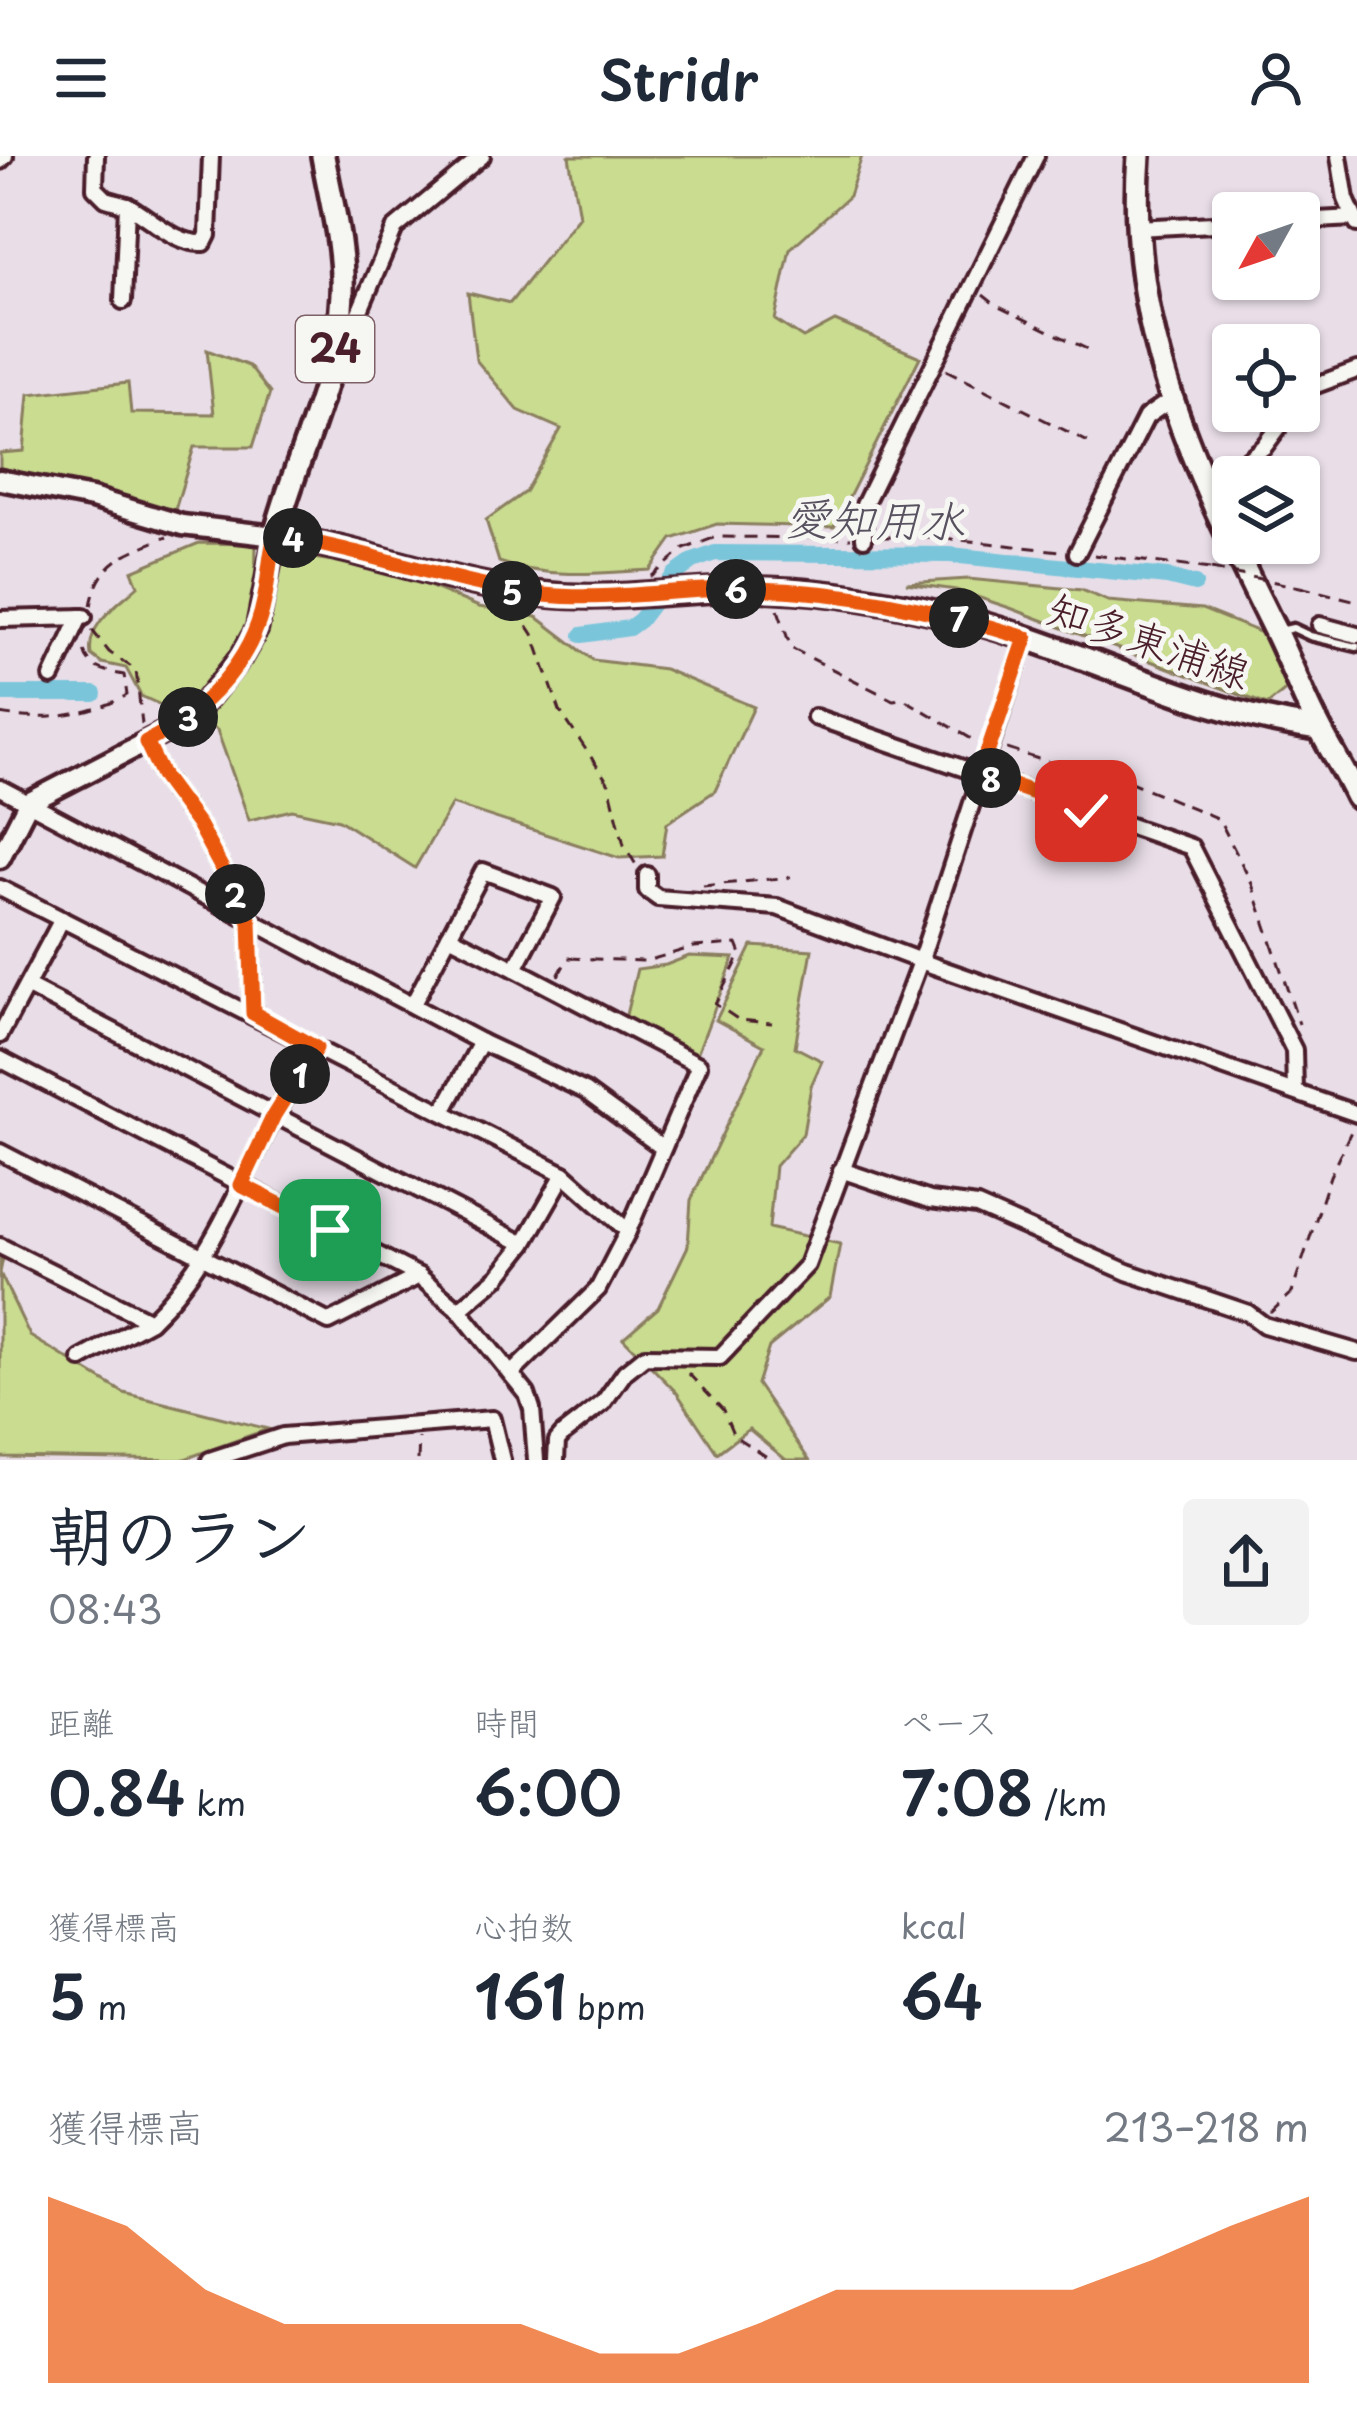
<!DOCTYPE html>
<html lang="ja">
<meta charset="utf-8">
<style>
:root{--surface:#fff;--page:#f2f2f3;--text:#1f2937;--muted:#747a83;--accent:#ea580c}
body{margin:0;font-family:"Playpen Sans","Klee One",sans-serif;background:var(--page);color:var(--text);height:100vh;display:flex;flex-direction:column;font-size:45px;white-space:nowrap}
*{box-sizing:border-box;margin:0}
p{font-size:39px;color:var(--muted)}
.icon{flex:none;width:66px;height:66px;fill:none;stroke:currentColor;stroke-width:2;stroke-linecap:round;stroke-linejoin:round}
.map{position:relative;height:1304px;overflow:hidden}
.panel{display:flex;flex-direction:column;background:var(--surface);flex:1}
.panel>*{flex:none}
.needle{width:78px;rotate:230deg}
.tools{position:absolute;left:1212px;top:36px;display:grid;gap:24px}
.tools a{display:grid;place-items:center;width:108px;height:108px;border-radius:12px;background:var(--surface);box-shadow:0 3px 9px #0004;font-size:60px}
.pin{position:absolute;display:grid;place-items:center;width:102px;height:102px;color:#fff;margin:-51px;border-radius:24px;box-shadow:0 6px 18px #0006}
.km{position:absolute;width:60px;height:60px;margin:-30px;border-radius:50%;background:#222;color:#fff;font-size:33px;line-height:60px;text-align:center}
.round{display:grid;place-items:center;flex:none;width:126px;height:126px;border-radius:12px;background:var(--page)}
.overview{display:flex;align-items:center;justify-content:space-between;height:204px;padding:0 48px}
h1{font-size:66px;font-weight:600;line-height:90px}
.stats{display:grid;grid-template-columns:repeat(3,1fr);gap:18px;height:204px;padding:12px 48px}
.stats div{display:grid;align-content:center}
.stats b{font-size:60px;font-weight:600}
.stats small{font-size:33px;font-weight:400}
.stats p{font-size:33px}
.chart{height:336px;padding:24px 48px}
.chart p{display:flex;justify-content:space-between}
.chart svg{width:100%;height:216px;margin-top:12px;fill:var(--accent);opacity:.7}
header{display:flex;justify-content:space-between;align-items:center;height:156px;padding:0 48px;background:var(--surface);font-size:54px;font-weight:600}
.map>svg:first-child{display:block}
</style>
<header><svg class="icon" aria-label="menu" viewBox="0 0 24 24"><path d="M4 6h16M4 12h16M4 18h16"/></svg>Stridr<svg class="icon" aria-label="person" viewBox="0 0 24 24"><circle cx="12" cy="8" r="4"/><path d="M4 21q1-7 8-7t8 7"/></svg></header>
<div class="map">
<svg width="1357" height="1304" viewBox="0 0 1357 1304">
<rect width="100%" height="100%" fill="#e9dee8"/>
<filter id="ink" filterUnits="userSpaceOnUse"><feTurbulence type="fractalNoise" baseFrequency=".00833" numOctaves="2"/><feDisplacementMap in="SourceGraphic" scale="24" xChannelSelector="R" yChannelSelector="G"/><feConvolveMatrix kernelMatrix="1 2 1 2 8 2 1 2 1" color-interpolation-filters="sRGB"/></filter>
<g filter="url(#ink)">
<g fill="#c9dc90" stroke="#8a7e5e" stroke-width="3">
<path d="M569 0H862L849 40 790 93 775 164 803 182 835 165 920 201 834 371 717 368 672 383 650 414C598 417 549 423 499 406L486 364 525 336 561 273 518 254 476 204 468 137 510 147 579 60Z"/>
<path d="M207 194 249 210 270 237 253 291H194L175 354 94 335 0 319V297L24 295 29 238 128 227 131 257 214 258Z"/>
<path d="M199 387 256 388 255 438H273L282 403 313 402 389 413 479 451 537 461 593 504 664 513 754 551 715 635 667 667 662 700 619 702 452 648 415 712 339 664 292 654 249 664 217 574 141 540 126 512 102 507 91 499C86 468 117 449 138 430L132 415Z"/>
<path d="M968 423 1082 434 1108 445 1202 453 1262 477 1288 532 1267 549 1010 452 956 434 906 427Z"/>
<path d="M752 790 812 794 795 891 822 905 811 930 803 978 775 1010 769 1072 840 1088 830 1141 769 1191 757 1228 809 1304H786L749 1273 717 1297 677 1237 623 1182 658 1152 688 1090 691 1044 764 890 716 864Z"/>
<path d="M689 800 734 802 697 898 625 863 637 813 666 809Z"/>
<path d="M0 1100 3 1102 0 1117 30 1180 124 1237 268 1273 182 1304 0 1301Z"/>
</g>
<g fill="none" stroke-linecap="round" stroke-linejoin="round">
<g stroke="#7ac5da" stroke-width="16">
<path d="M582 479 629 472 640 464 674 419 693 405 715 397 950 399 1167 421 1195 428"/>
<path d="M0 538H94"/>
</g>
<defs>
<path id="lane" d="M1280 475 1293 472 1310 480 1357 491"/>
<g id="street">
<path d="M96 0 95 32 106 43 127 49"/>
<path d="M1339 0 1346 43 1357 68"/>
<path d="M0 5 5 0"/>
<path d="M1299 65 1354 62"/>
<path d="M1136 72 1233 67"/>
<path d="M123 145 127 49C151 62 176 89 204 87L208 79 211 0"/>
<path d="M337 184 350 178 395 72 482 0"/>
<path d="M1299 244 1308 232 1357 214"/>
<path d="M1231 316 1264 291 1291 255"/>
<path d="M864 382V349L1036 0"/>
<path d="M1077 397 1146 261 1172 243"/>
<path d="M0 463 84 461"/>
<path d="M1320 469 1357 479"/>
<path d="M52 521 80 461"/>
<path d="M815 561 1191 691 1294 894 1295 936"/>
<path d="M146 586 163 621 199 670 250 765 253 857"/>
<path d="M0 632 481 886 585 935 663 992"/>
<path d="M647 719V734L658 742 777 751 934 810 1357 958"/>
<path d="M0 732 564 1018 628 1075"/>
<path d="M449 780 515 813"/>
<path d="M28 831 524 1088 564 1018"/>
<path d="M413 848 483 715 553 741 515 813 699 909 628 1075 598 1133 512 1217"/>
<path d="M0 879 62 763"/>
<path d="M0 903 419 1120 459 1154 527 1238 532 1253 536 1304"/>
<path d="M443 956 481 886"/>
<path d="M0 996 329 1166 419 1120"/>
<path d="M841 1014 930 1044 977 1050 1127 1116 1248 1157 1264 1169 1357 1196"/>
<path d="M0 1090 150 1165C208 1110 237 1035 272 965 284 940 301 916 316 892"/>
<path d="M459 1154 498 1121 524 1088"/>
<path d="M81 1203 150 1165"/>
<path d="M210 1304 283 1280 492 1263 502 1304"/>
<path d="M556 1304 557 1285 563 1278 603 1247 625 1216 645 1200 720 1201 807 1109 921 803 1026 482"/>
</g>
<path id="secondary" d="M0 324 92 342 182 369 275 380 257 473 241 501 205 546 173 572 28 647 0 702"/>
<g id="primary">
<path d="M323 0C331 45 344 92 342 138 339 221 296 300 275 380 368 393 456 431 550 439 616 445 683 433 749 433 813 433 877 443 938 457 1069 485 1186 556 1319 573"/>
<path d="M1139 0C1125 174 1197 318 1272 469 1290 504 1303 542 1322 577 1333 598 1346 618 1357 641"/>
</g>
</defs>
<use href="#lane" stroke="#4a1f2b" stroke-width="15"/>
<use href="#street" stroke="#4a1f2b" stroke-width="22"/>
<use href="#secondary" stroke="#4a1f2b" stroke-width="27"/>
<use href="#primary" stroke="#4a1f2b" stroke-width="30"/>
<g stroke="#4a1f2b" stroke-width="3" stroke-dasharray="12 9" stroke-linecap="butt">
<path d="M983 139 997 150 1087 193"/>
<path d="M946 214 1090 287"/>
<path d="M879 381H934L1060 395"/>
<path d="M1094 399 1211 413"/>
<path d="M651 421 684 393 716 381 851 382"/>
<path d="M1300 431 1357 445"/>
<path d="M91 450C99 403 128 397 167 381"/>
<path d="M516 452 533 478 560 555 609 628 624 689 638 712"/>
<path d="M778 454 791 492 893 544 904 543 975 585"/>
<path d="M92 474 109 496 136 514 142 568"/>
<path d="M0 558C42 566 90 560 127 539L124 519C103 515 86 513 83 489"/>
<path d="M1007 593 1048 606 1102 614 1219 663 1252 728 1299 868"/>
<path d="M703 730 791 721"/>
<path d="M558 820 568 802 646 805 694 791 737 788 741 798 715 848 739 864 772 867"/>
<path d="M1270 1157 1292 1137 1330 1020 1353 971"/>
<path d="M688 1217 723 1254 734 1280 772 1304"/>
<path d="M418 1304 419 1282"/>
</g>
<use href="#lane" stroke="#f6f6f2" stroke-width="6"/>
<use href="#street" stroke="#f6f6f2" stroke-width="14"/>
<use href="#secondary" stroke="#f6f6f2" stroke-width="18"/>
<use href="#primary" stroke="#f6f6f2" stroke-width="21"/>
<path stroke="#4a1f2b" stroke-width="3" stroke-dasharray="12 9" stroke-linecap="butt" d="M1211 413 1300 431"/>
</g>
</g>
<g fill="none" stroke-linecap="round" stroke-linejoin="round" filter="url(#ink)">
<defs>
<path id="route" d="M330 1074 241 1029 274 959 316 892 253 857 250 765 199 670 163 621 146 586C201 558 252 508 264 445 269 424 269 401 275 380 366 393 453 429 544 439 614 446 685 431 755 433 848 435 938 454 1026 482L980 618 1086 655"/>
</defs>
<use href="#route" stroke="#fff" stroke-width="24"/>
<use href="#route" stroke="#ea580c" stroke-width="15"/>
</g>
<g text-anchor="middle" stroke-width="10" stroke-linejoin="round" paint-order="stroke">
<rect fill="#f6f6f2" stroke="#7e6067" stroke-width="3" x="296" y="160" width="78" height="66" rx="9"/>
<g font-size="39" font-weight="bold" fill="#4a1f2b">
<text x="335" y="207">24</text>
</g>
<g font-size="42" fill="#4a1f2b" stroke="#f6f6f2">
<text transform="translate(1149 485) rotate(19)" y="15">知多東浦線</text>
</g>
<g font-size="45" font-style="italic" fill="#585160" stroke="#f6f6f2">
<text transform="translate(875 364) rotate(1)" y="16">愛知用水</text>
</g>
</g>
</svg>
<div class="tools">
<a><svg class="needle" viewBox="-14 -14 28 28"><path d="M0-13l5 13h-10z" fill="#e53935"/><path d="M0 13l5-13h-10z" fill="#747a83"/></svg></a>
<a><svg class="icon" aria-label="locate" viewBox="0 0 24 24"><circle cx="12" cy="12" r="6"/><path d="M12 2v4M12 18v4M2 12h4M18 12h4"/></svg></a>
<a><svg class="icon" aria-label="layers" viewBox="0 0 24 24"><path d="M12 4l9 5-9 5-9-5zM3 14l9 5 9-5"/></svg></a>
</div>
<div class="pin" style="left:330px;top:1074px;background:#1e9e55"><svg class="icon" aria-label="arrive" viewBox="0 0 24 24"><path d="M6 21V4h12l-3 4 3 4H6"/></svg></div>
<div class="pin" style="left:1086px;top:655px;background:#d93025"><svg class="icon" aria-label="check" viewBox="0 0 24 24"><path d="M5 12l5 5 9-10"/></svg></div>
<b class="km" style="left:300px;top:918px">1</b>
<b class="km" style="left:235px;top:738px">2</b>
<b class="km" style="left:188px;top:561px">3</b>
<b class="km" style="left:293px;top:382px">4</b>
<b class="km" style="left:512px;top:435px">5</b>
<b class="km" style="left:736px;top:433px">6</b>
<b class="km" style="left:959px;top:462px">7</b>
<b class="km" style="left:991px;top:622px">8</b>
</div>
<section class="panel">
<div class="overview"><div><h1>朝のラン</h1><p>08:43</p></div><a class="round"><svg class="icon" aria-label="share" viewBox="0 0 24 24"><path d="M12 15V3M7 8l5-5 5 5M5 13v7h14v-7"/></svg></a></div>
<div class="stats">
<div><p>距離</p><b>0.84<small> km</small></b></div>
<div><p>時間</p><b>6:00</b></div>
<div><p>ペース</p><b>7:08<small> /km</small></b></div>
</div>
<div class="stats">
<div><p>獲得標高</p><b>5<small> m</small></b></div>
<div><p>心拍数</p><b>161<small> bpm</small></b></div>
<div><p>kcal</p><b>64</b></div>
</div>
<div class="chart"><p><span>獲得標高</span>213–218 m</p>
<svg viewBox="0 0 160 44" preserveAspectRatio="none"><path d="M0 44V6L10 12L20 25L30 32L40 32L50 32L60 32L70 38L80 38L90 32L100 25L110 25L120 25L130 25L140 19L150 12L160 6V44z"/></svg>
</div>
</section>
